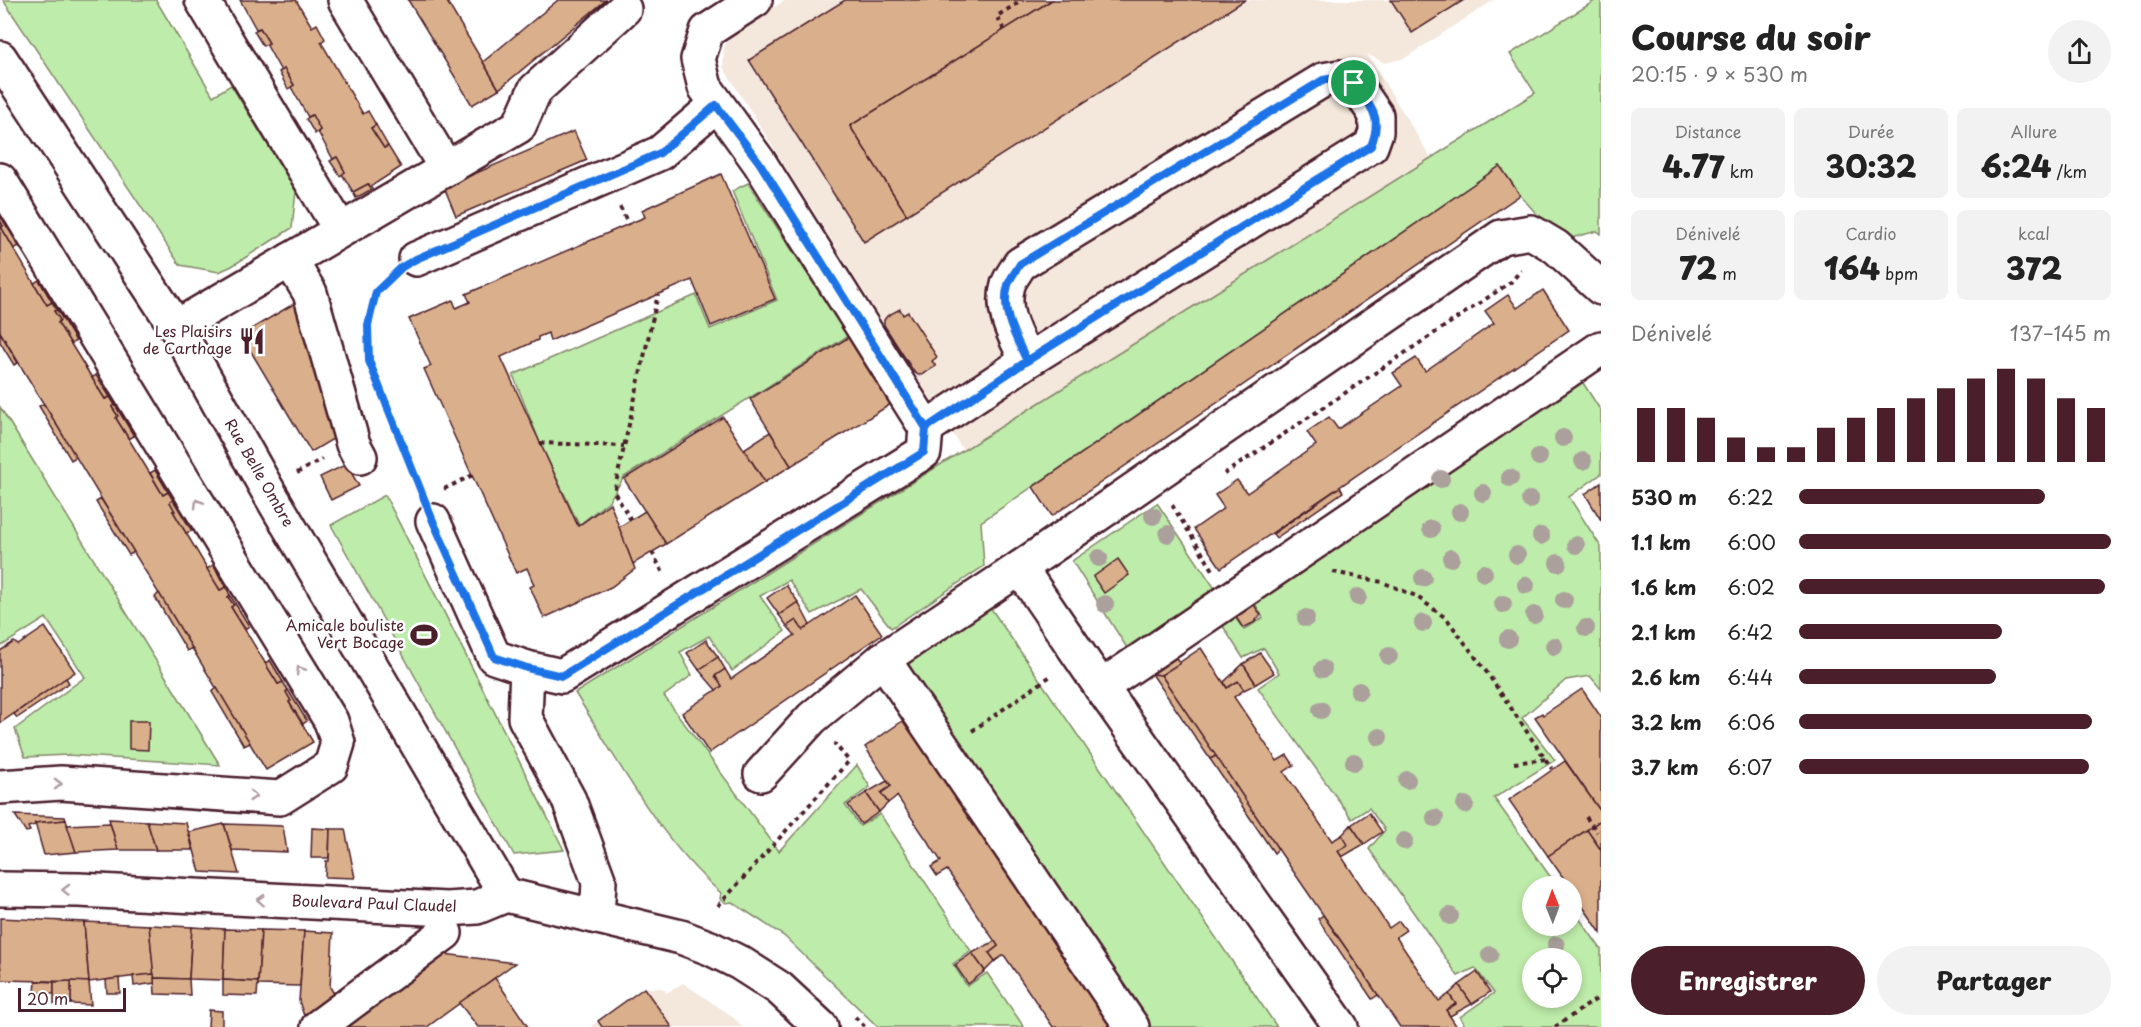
<!DOCTYPE html>
<html lang="fr">
<meta charset="utf-8">
<style>
:root{--surface:#fff;--page:#f2f2f2;--text:#222;--muted:#767676;--accent:#4a1f2b}
body{margin:0;font-family:"Playpen Sans",sans-serif;background:var(--page);color:var(--text);height:100vh;display:flex;flex-direction:column;font-size:22px;white-space:nowrap}
*{box-sizing:border-box;margin:0}
p{font-size:20px;color:var(--muted)}
.icon{flex:none;width:33px;height:33px;fill:none;stroke:currentColor;stroke-width:2;stroke-linecap:round;stroke-linejoin:round}
.map{position:relative;flex:1;overflow:hidden}
.sheet{display:flex;flex-direction:column;background:var(--surface);width:540px}
.sheet>*{flex:none}
.needle{width:39px;rotate:359deg}
.tools{position:absolute;left:1522px;top:876px;display:grid;gap:12px}
.tools a{display:grid;place-items:center;width:60px;height:60px;border-radius:50%;background:var(--surface);box-shadow:0 3px 9px #0003;font-size:30px}
.scale{position:absolute;left:18px;bottom:15px;width:108px;box-sizing:border-box;padding-left:6px;border:3px solid #4a1f2b;border-top:0;font-size:16px;line-height:21px;white-space:nowrap;color:#4a1f2b;-webkit-text-stroke:4px #fff;paint-order:stroke}
.pin{position:absolute;display:grid;place-items:center;width:51px;height:51px;color:#fff;margin:-26px;border:3px solid #fff;border-radius:50%;box-shadow:0 2px 6px #0007}
.round{display:grid;place-items:center;flex:none;width:63px;height:63px;border-radius:32px;background:var(--page)}
.overview{display:flex;align-items:center;justify-content:space-between;height:102px;padding:0 30px}
h1{font-size:33px;font-weight:800;line-height:45px}
.stats{display:grid;grid-template-columns:repeat(3,1fr);gap:9px;height:102px;padding:6px 30px}
.stats div{display:grid;align-content:center;border-radius:9px;background:var(--page);text-align:center}
.stats b{font-size:30px;font-weight:800}
.stats small{font-size:16px;font-weight:400}
.stats p{font-size:16px}
.chart{height:168px;padding:12px 30px}
.chart p{display:flex;justify-content:space-between}
.chart svg{width:100%;height:108px;margin-top:6px;stroke:var(--accent);stroke-width:6}
.cta{display:flex;gap:12px;margin-top:auto;padding:12px 30px}
.cta a{flex:1;height:69px;border-radius:36px;background:var(--accent);color:#fff;font-size:24px;font-weight:800;line-height:69px;text-align:center}
.cta a+a{background:var(--page);color:var(--text)}
ul{padding:0 30px;list-style:none;font-size:20px}
li{display:grid;grid-template-columns:96px 72px 1fr;align-items:center;height:45px}
li i{height:15px;border-radius:8px;background:var(--accent)}
main{display:flex;flex:1;min-height:0}
.map>svg:first-child{display:block}
</style>
<main>
<div class="map">
<svg width="1601" height="1027" viewBox="0 0 1601 1027">
<rect width="100%" height="100%" fill="#fff"/>
<filter id="ink" filterUnits="userSpaceOnUse"><feTurbulence type="fractalNoise" baseFrequency=".0167" numOctaves="2"/><feDisplacementMap in="SourceGraphic" scale="12" xChannelSelector="R" yChannelSelector="G"/><feConvolveMatrix kernelMatrix="1 2 1 2 8 2 1 2 1" color-interpolation-filters="sRGB"/></filter>
<g filter="url(#ink)">
<g fill="#f4e7dc">
<path d="M786 0H1494L1405 58 1385 63 1367 54 1431 158 963 450 723 67 724 47 735 31Z"/>
<path d="M683 983 732 1016 743 1027H590L644 988H662L667 993Z"/>
</g>
<g fill="#beecaa" stroke="#84866a" stroke-width="1.5" fill-rule="evenodd">
<path d="M3 0H156L213 96 231 85 296 191 292 228 232 266 219 272 180 265Z"/>
<path d="M1596 0H1601V234L1597 231 1560 241 1520 195 1500 166 981 522 984 566 891 628 861 589 812 614 789 580 760 596 785 631 732 671 709 636 680 652 692 675 664 696 779 851 857 765 870 787 845 805 860 826 880 814 971 951 953 964 967 986 987 973 1024 1027H878L784 936 732 902 726 903 720 899 721 893C658 838 619 762 575 693L1535 93 1510 54Z"/>
<path d="M748 183 848 336 624 477 609 501 579 525 540 443 513 375 696 295 710 329 777 300 732 191Z"/>
<path d="M1578 375 1601 411V474L1569 497 1601 547V689L1590 676 1566 680 1522 718 1555 760 1494 798 1557 886H1533V926H1572V908L1601 949V1027H1466L1460 1017 1494 993 1475 968 1458 976 1369 849 1385 830 1369 808 1352 819 1258 688 1279 673 1264 648 1243 658 1219 620 1231 612 1244 630 1263 618 1252 598ZM1533 958H1572V998H1533Z"/>
<path d="M0 407 220 765 67 755 25 757 15 729 85 677 46 618 0 647Z"/>
<path d="M385 495 564 850 514 855 331 525Z"/>
<path d="M1157 503 1216 590 1127 648 1072 561Z"/>
<path d="M990 607 1277 1027H1148L905 664Z"/>
</g>
<g fill="#daaf8b" stroke="#4a1f2b" stroke-width="1.5">
<path d="M240 0H296L312 27 317 24 325 39 321 42 363 114 368 111 376 125 371 128 384 148 388 146 401 167 370 187 368 184 353 192 342 174 345 172 337 157 333 159 318 132 320 130 312 115 308 117 291 87 294 85 284 69 281 71 266 44 269 43 260 28 256 29Z"/>
<path d="M408 0H446L499 89 472 105Z"/>
<path d="M558 0H606L499 89 483 62Z"/>
<path d="M845 0H1052L850 126 907 215 864 242 749 60Z"/>
<path d="M1052 0H1245L907 215 850 126Z"/>
<path d="M1391 0H1464L1412 33Z"/>
<path d="M260 28 269 43 263 46 254 31Z"/>
<path d="M284 69 294 85 288 89 279 72Z"/>
<path d="M312 115 320 130 315 134 306 119Z"/>
<path d="M376 125 388 146 384 148 371 128Z"/>
<path d="M574 131 587 160 456 216 444 187Z"/>
<path d="M337 157 345 172 340 176 330 161Z"/>
<path d="M1500 166 1520 195 1052 516 1033 487Z"/>
<path d="M721 174 775 299 711 326 692 280 550 341 548 333 538 337V340L501 357 578 526 610 503 635 569 611 587 544 618 530 587 534 585 527 568 516 573 424 369 431 366 409 319 453 300 456 308 470 302 466 294 645 217 642 210Z"/>
<path d="M368 184 372 189 356 198 353 192Z"/>
<path d="M0 215 19 246 14 249 1 227 3 226 0 221Z"/>
<path d="M0 221 3 226 1 227 47 305 52 302 57 310 54 311 60 320 58 323 92 378 105 399 110 397 115 405 112 407 118 416 116 418 163 495 168 492 173 500 170 502 175 511H173L220 590 226 587 230 595 228 597 234 605 231 607 278 684 283 682 288 690 286 692 291 701 289 702 313 742 266 770 0 332Z"/>
<path d="M39 280 52 302 47 305 34 283Z"/>
<path d="M1543 290 1569 330 1221 568 1194 529 1224 508 1215 495 1237 480 1247 493 1316 445 1307 432 1329 417 1338 429 1402 386 1393 373 1416 358 1425 371 1494 323 1485 311 1508 295 1517 308Z"/>
<path d="M297 302 338 436 311 452 241 335Z"/>
<path d="M900 309 903 315 908 312 937 357 932 361 936 366 923 374 918 375 914 372 884 325V320L887 316Z"/>
<path d="M57 310 76 341 71 344 58 323 60 320 54 311Z"/>
<path d="M0 332 18 363 14 365 0 342Z"/>
<path d="M849 337 891 404 791 466 750 399Z"/>
<path d="M96 375 110 397 105 399 92 378Z"/>
<path d="M44 404 76 457 71 460 39 406Z"/>
<path d="M115 405 134 436 129 439 116 418 118 416 112 407Z"/>
<path d="M723 417 765 482 666 544 624 479Z"/>
<path d="M770 432 791 466 765 482 744 449Z"/>
<path d="M355 460 360 471 352 474 359 486 331 500 320 477Z"/>
<path d="M155 470 168 492 163 495 150 473Z"/>
<path d="M1601 483V520L1585 494Z"/>
<path d="M1340 487 1343 492 1276 538 1273 534Z"/>
<path d="M101 499 134 552 129 555 96 502Z"/>
<path d="M173 500 192 531 186 533 173 511H175L170 502Z"/>
<path d="M645 511 666 544 633 564 619 527Z"/>
<path d="M1118 559 1129 575 1104 593 1093 577Z"/>
<path d="M213 565 226 587 220 590 207 569Z"/>
<path d="M786 585 798 602 779 615 767 598Z"/>
<path d="M159 593 192 648 187 651 155 597Z"/>
<path d="M230 595 249 626 245 629 231 607 234 605 228 597Z"/>
<path d="M855 595 882 634 709 753 682 713 722 686 715 676 725 669 731 679 795 635 787 626 796 620 803 630Z"/>
<path d="M1250 599 1261 615 1256 620 1257 621 1243 628 1232 611Z"/>
<path d="M798 602 810 625 803 630 796 620 787 626 779 615Z"/>
<path d="M45 627 75 672 0 723V651L14 642 18 645Z"/>
<path d="M706 640 718 657 699 670 687 653Z"/>
<path d="M1201 648 1227 688 1238 681 1244 690 1234 697 1277 761 1287 755 1294 765 1284 772 1332 841 1342 835 1348 845 1338 851 1389 928 1399 921 1406 930 1396 937 1439 1001 1449 994 1456 1004 1446 1010 1457 1027H1400L1278 849 1161 675Z"/>
<path d="M1260 653 1274 673 1256 684 1243 664Z"/>
<path d="M718 657 725 669 715 676 722 686 716 690 699 670Z"/>
<path d="M1176 658 1180 663 1161 675 1152 674Z"/>
<path d="M270 660 283 682 278 684 265 663Z"/>
<path d="M1243 664 1256 684 1244 690 1238 681 1227 688 1224 682Z"/>
<path d="M1152 674 1161 675 1216 756 1210 759Z"/>
<path d="M66 678 69 683 17 718 14 714Z"/>
<path d="M217 688 250 743 244 746 212 692Z"/>
<path d="M1582 689 1601 717V812L1535 717 1542 713 1543 715Z"/>
<path d="M288 690 307 721 303 724 289 702 291 701 286 692Z"/>
<path d="M904 720 1056 947 1111 1027H1053L1004 955 995 961 989 953 998 946 947 870 937 876 931 867 941 861 897 796 888 803 881 793 891 786 865 747Z"/>
<path d="M129 721H149L148 750 129 749Z"/>
<path d="M1216 756 1278 849 1274 853 1210 759Z"/>
<path d="M1565 761 1601 812V820L1548 856 1509 800Z"/>
<path d="M887 781 891 786 881 793 888 803 879 812 866 793Z"/>
<path d="M866 793 879 812 861 824 848 805Z"/>
<path d="M1369 813 1382 832 1364 844 1351 825Z"/>
<path d="M15 815 65 817 66 820 35 823V825L28 827 30 831 26 832Z"/>
<path d="M109 819 147 821 156 850H118Z"/>
<path d="M66 820 76 852 44 855 35 823Z"/>
<path d="M1601 820V850L1587 830Z"/>
<path d="M147 821 186 823 193 850H156Z"/>
<path d="M110 823 118 850 76 852 67 825Z"/>
<path d="M224 824 283 826 287 852 232 850Z"/>
<path d="M224 824 239 874 200 872 189 832Z"/>
<path d="M1351 825 1364 844 1342 857 1338 851 1348 845 1342 835Z"/>
<path d="M312 828 330 829 329 858H311Z"/>
<path d="M330 829H345L355 878 325 877 326 861H329Z"/>
<path d="M1587 830 1601 850V933L1572 891V886H1569L1548 856Z"/>
<path d="M1017 877 1062 944 1056 947 1012 881Z"/>
<path d="M1323 915 1378 995 1372 999 1318 919Z"/>
<path d="M0 918 84 922 89 982 2 980 0 961Z"/>
<path d="M84 922 149 925 154 974 89 982Z"/>
<path d="M149 925 192 927 189 979 154 978Z"/>
<path d="M192 927 225 929 223 980 189 979Z"/>
<path d="M225 929 261 930 258 982 223 980Z"/>
<path d="M261 930 304 931 300 986 258 985Z"/>
<path d="M304 931 333 933 330 987 336 997 305 1019 299 1001Z"/>
<path d="M995 941 998 946 989 953 995 961 985 971 972 953Z"/>
<path d="M436 953 515 963 427 1027H334Z"/>
<path d="M972 953 985 971 968 984 955 965Z"/>
<path d="M1477 972 1490 992 1472 1004 1459 985Z"/>
<path d="M154 974 155 983 134 986 133 976Z"/>
<path d="M119 978 120 993H107L106 980Z"/>
<path d="M154 978 189 979 190 995 155 994Z"/>
<path d="M495 978 528 1027H478L459 1003Z"/>
<path d="M223 980 258 982 257 996 223 995Z"/>
<path d="M36 981 54 982V994L35 993Z"/>
<path d="M71 981 89 982 91 1005 71 1004Z"/>
<path d="M71 981V1004H54V982Z"/>
<path d="M1459 985 1472 1004 1450 1016 1446 1010 1456 1004 1449 994Z"/>
<path d="M644 988 672 1027H602L598 1021Z"/>
<path d="M209 1010 222 1011V1027H208Z"/>
</g>
<g fill="none" stroke-linecap="round" stroke-linejoin="round">
<defs>
<g id="minor">
<path d="M202 0 340 229"/>
<path d="M345 0 446 168"/>
<path d="M0 58 176 327 267 489 506 895"/>
<path d="M0 180 331 721 338 743 331 766 280 798 61 783 0 787"/>
<path d="M416 259 660 153 716 105"/>
<path d="M290 260 310 293 353 444 360 457"/>
<path d="M176 327 519 126 535 90 624 9"/>
<path d="M926 428 1027 361 1371 146 1376 132V115L1354 83 1340 77 1323 80 1020 264C1016 271 1010 278 1008 285 1000 312 1016 337 1027 361"/>
<path d="M433 521 494 657 527 668 562 676 924 452 926 428 759 162 705 87 698 59 707 31 755 0"/>
<path d="M883 659 1132 1027"/>
<path d="M527 668 525 718 569 800 599 882 597 917"/>
<path d="M1101 687 1601 348"/>
<path d="M761 774 812 718 883 659 1020 568"/>
<path d="M0 889 79 890 447 909 477 907 506 895 681 937 710 948 740 963 779 988 821 1027"/>
<path d="M318 1027 445 933"/>
<path d="M1341 1027 1101 687 1020 568 1501 237 1531 232 1556 247 1601 288"/>
</g>
</defs>
<use href="#minor" stroke="#4a1f2b" stroke-width="38"/>
<g stroke="#4a1f2b" stroke-width="4" stroke-dasharray="4.5 4.5" stroke-linecap="butt">
<path d="M1004 30 997 16 1023 0"/>
<path d="M620 207 628 224"/>
<path d="M390 280 376 293 368 325 369 361 421 489"/>
<path d="M540 443 624 446"/>
<path d="M297 473 322 459"/>
<path d="M1224 474 1511 282 1521 270"/>
<path d="M444 489 473 475"/>
<path d="M1172 505 1213 570"/>
<path d="M631 520 614 492 658 294"/>
<path d="M652 552 663 573"/>
<path d="M1333 572 1382 582 1416 596 1447 619 1488 674 1552 769"/>
<path d="M972 731 1052 675"/>
<path d="M1514 763 1546 759"/>
<path d="M1586 817 1597 832"/>
<path d="M718 906 849 761 834 743"/>
<path d="M855 1017 865 1027"/>
<path d="M1555 1027 1601 996"/>
</g>
<use href="#minor" stroke="#fff" stroke-width="33"/>
</g>
<g fill="#aba09c">
<circle cx="1563" cy="438" r="9"/>
<circle cx="1539" cy="457" r="9"/>
<circle cx="1583" cy="461" r="9"/>
<circle cx="1510" cy="478" r="9"/>
<circle cx="1441" cy="479" r="9"/>
<circle cx="1483" cy="493" r="9"/>
<circle cx="1530" cy="500" r="9"/>
<circle cx="1460" cy="512" r="9"/>
<circle cx="1153" cy="516" r="9"/>
<circle cx="1431" cy="529" r="9"/>
<circle cx="1168" cy="534" r="9"/>
<circle cx="1541" cy="536" r="9"/>
<circle cx="1576" cy="545" r="9"/>
<circle cx="1517" cy="555" r="9"/>
<circle cx="1099" cy="558" r="9"/>
<circle cx="1451" cy="558" r="9"/>
<circle cx="1558" cy="563" r="9"/>
<circle cx="1484" cy="573" r="9"/>
<circle cx="1423" cy="578" r="9"/>
<circle cx="1526" cy="585" r="9"/>
<circle cx="1358" cy="597" r="9"/>
<circle cx="1564" cy="600" r="9"/>
<circle cx="1105" cy="604" r="9"/>
<circle cx="1503" cy="604" r="9"/>
<circle cx="1534" cy="615" r="9"/>
<circle cx="1306" cy="618" r="9"/>
<circle cx="1423" cy="623" r="9"/>
<circle cx="1586" cy="628" r="9"/>
<circle cx="1508" cy="639" r="9"/>
<circle cx="1554" cy="646" r="9"/>
<circle cx="1389" cy="656" r="9"/>
<circle cx="1323" cy="669" r="9"/>
<circle cx="1359" cy="691" r="9"/>
<circle cx="1321" cy="710" r="9"/>
<circle cx="1379" cy="737" r="9"/>
<circle cx="1354" cy="762" r="9"/>
<circle cx="1407" cy="780" r="9"/>
<circle cx="1465" cy="805" r="9"/>
<circle cx="1435" cy="818" r="9"/>
<circle cx="1404" cy="841" r="9"/>
<circle cx="1450" cy="916" r="9"/>
<circle cx="1556" cy="945" r="9"/>
<circle cx="1490" cy="955" r="9"/>
</g>
<defs><path id="oneway-chevron" d="M-2-3.5L2.5 0L-2 3.5" fill="none" stroke-width="1.6" stroke-linecap="round" stroke-linejoin="round" transform="scale(1.5)"/></defs>
<g stroke="#ae9aa0">
<use href="#oneway-chevron" transform="translate(198 503) rotate(-121)"/>
<use href="#oneway-chevron" transform="translate(300 670) rotate(-121)"/>
<use href="#oneway-chevron" transform="translate(58 784) rotate(-1)"/>
<use href="#oneway-chevron" transform="translate(253 796) rotate(4)"/>
<use href="#oneway-chevron" transform="translate(66 890) rotate(-179)"/>
<use href="#oneway-chevron" transform="translate(261 900) rotate(-177)"/>
</g>
</g>
<g fill="none" stroke-linecap="round" stroke-linejoin="round" filter="url(#ink)">
<defs>
<path id="route" d="M1354 83C1371 108 1383 115 1371 146L1027 361 926 428 759 162 716 105 660 153 416 259 402 267 376 292 368 325 369 361 433 521 494 657 527 668 562 676 924 452 926 428 1027 361C1016 337 1000 312 1008 285 1010 278 1016 271 1020 264L1323 80 1340 77 1354 83"/>
</defs>
<use href="#route" stroke="#fff" stroke-width="12"/>
<use href="#route" stroke="#1a73e8" stroke-width="8"/>
</g>
<defs>
<symbol id="restaurant-bare" viewBox="-9 -9 18 18"><path d="M-5-6h1v4h1v-4h1v4h1v-4h1v5L-1.5 .5V6h-2V.5L-5-1ZM5-6V6H3V1.5H1.5Q1.5-4 5-6Z" fill="#4a1f2b" stroke="#fff" stroke-width="2.5" paint-order="stroke"/></symbol>
<symbol id="stadium-bare" viewBox="-9 -9 18 18"><path d="M0-5a6.5 5 0 1 0 0 10a6.5 5 0 1 0 0-10ZM-3.5-1.8h7v3.6h-7Z" fill="#4a1f2b" stroke="#fff" stroke-width="2.5" paint-order="stroke"/></symbol>
</defs>
<g fill-rule="evenodd">
<use href="#restaurant-bare" x="233" y="322" width="38" height="38"/>
<use href="#stadium-bare" x="405" y="616" width="38" height="38"/>
</g>
<g text-anchor="middle" stroke-width="5" stroke-linejoin="round" paint-order="stroke">
<g font-size="15" fill="#4a1f2b" stroke="#fff" text-anchor="end">
<text x="232" y="337">Les Plaisirs<tspan x="232" dy="17">de Carthage</tspan></text>
<text x="404" y="631">Amicale bouliste<tspan x="404" dy="17">Vert Bocage</tspan></text>
</g>
<g font-size="15" fill="#4a1f2b" stroke="#fff">
<text transform="translate(259 473) rotate(60)" y="5">Rue Belle Ombre</text>
<text transform="translate(374 904) rotate(2)" y="5">Boulevard Paul Claudel</text>
</g>
</g>
</svg>
<div class="tools">
<a><svg class="needle" viewBox="-14 -14 28 28"><path d="M0-13l5 13h-10z" fill="#e53935"/><path d="M0 13l5-13h-10z" fill="#767676"/></svg></a>
<a><svg class="icon" aria-label="locate" viewBox="0 0 24 24"><circle cx="12" cy="12" r="6"/><path d="M12 2v4M12 18v4M2 12h4M18 12h4"/></svg></a>
</div>
<div class="scale">20 m</div>
<div class="pin" style="left:1354px;top:83px;background:#1e9e55"><svg class="icon" aria-label="arrive" viewBox="0 0 24 24"><path d="M6 21V4h12l-3 4 3 4H6"/></svg></div>
</div>
<section class="sheet">
<div class="overview"><div><h1>Course du soir</h1><p>20:15 · 9 × 530 m</p></div><a class="round"><svg class="icon" aria-label="share" viewBox="0 0 24 24"><path d="M12 15V3M7 8l5-5 5 5M5 13v7h14v-7"/></svg></a></div>
<div class="stats">
<div><p>Distance</p><b>4.77<small> km</small></b></div>
<div><p>Durée</p><b>30:32</b></div>
<div><p>Allure</p><b>6:24<small> /km</small></b></div>
</div>
<div class="stats">
<div><p>Dénivelé</p><b>72<small> m</small></b></div>
<div><p>Cardio</p><b>164<small> bpm</small></b></div>
<div><p>kcal</p><b>372</b></div>
</div>
<div class="chart"><p><span>Dénivelé</span>137–145 m</p>
<svg viewBox="0 0 160 44" preserveAspectRatio="none"><path d="M5 44V22M15 44V22M25 44V26M35 44V34M45 44V38M55 44V38M65 44V30M75 44V26M85 44V22M95 44V18M105 44V14M115 44V10M125 44V6M135 44V10M145 44V18M155 44V22"/></svg>
</div>
<ul>
<li><b>530 m</b>6:22<i style="width:79%"></i></li>
<li><b>1.1 km</b>6:00<i style="width:100%"></i></li>
<li><b>1.6 km</b>6:02<i style="width:98%"></i></li>
<li><b>2.1 km</b>6:42<i style="width:65%"></i></li>
<li><b>2.6 km</b>6:44<i style="width:63%"></i></li>
<li><b>3.2 km</b>6:06<i style="width:94%"></i></li>
<li><b>3.7 km</b>6:07<i style="width:93%"></i></li>
</ul>
<div class="cta"><a>Enregistrer</a><a>Partager</a></div>
</section>
</main>
